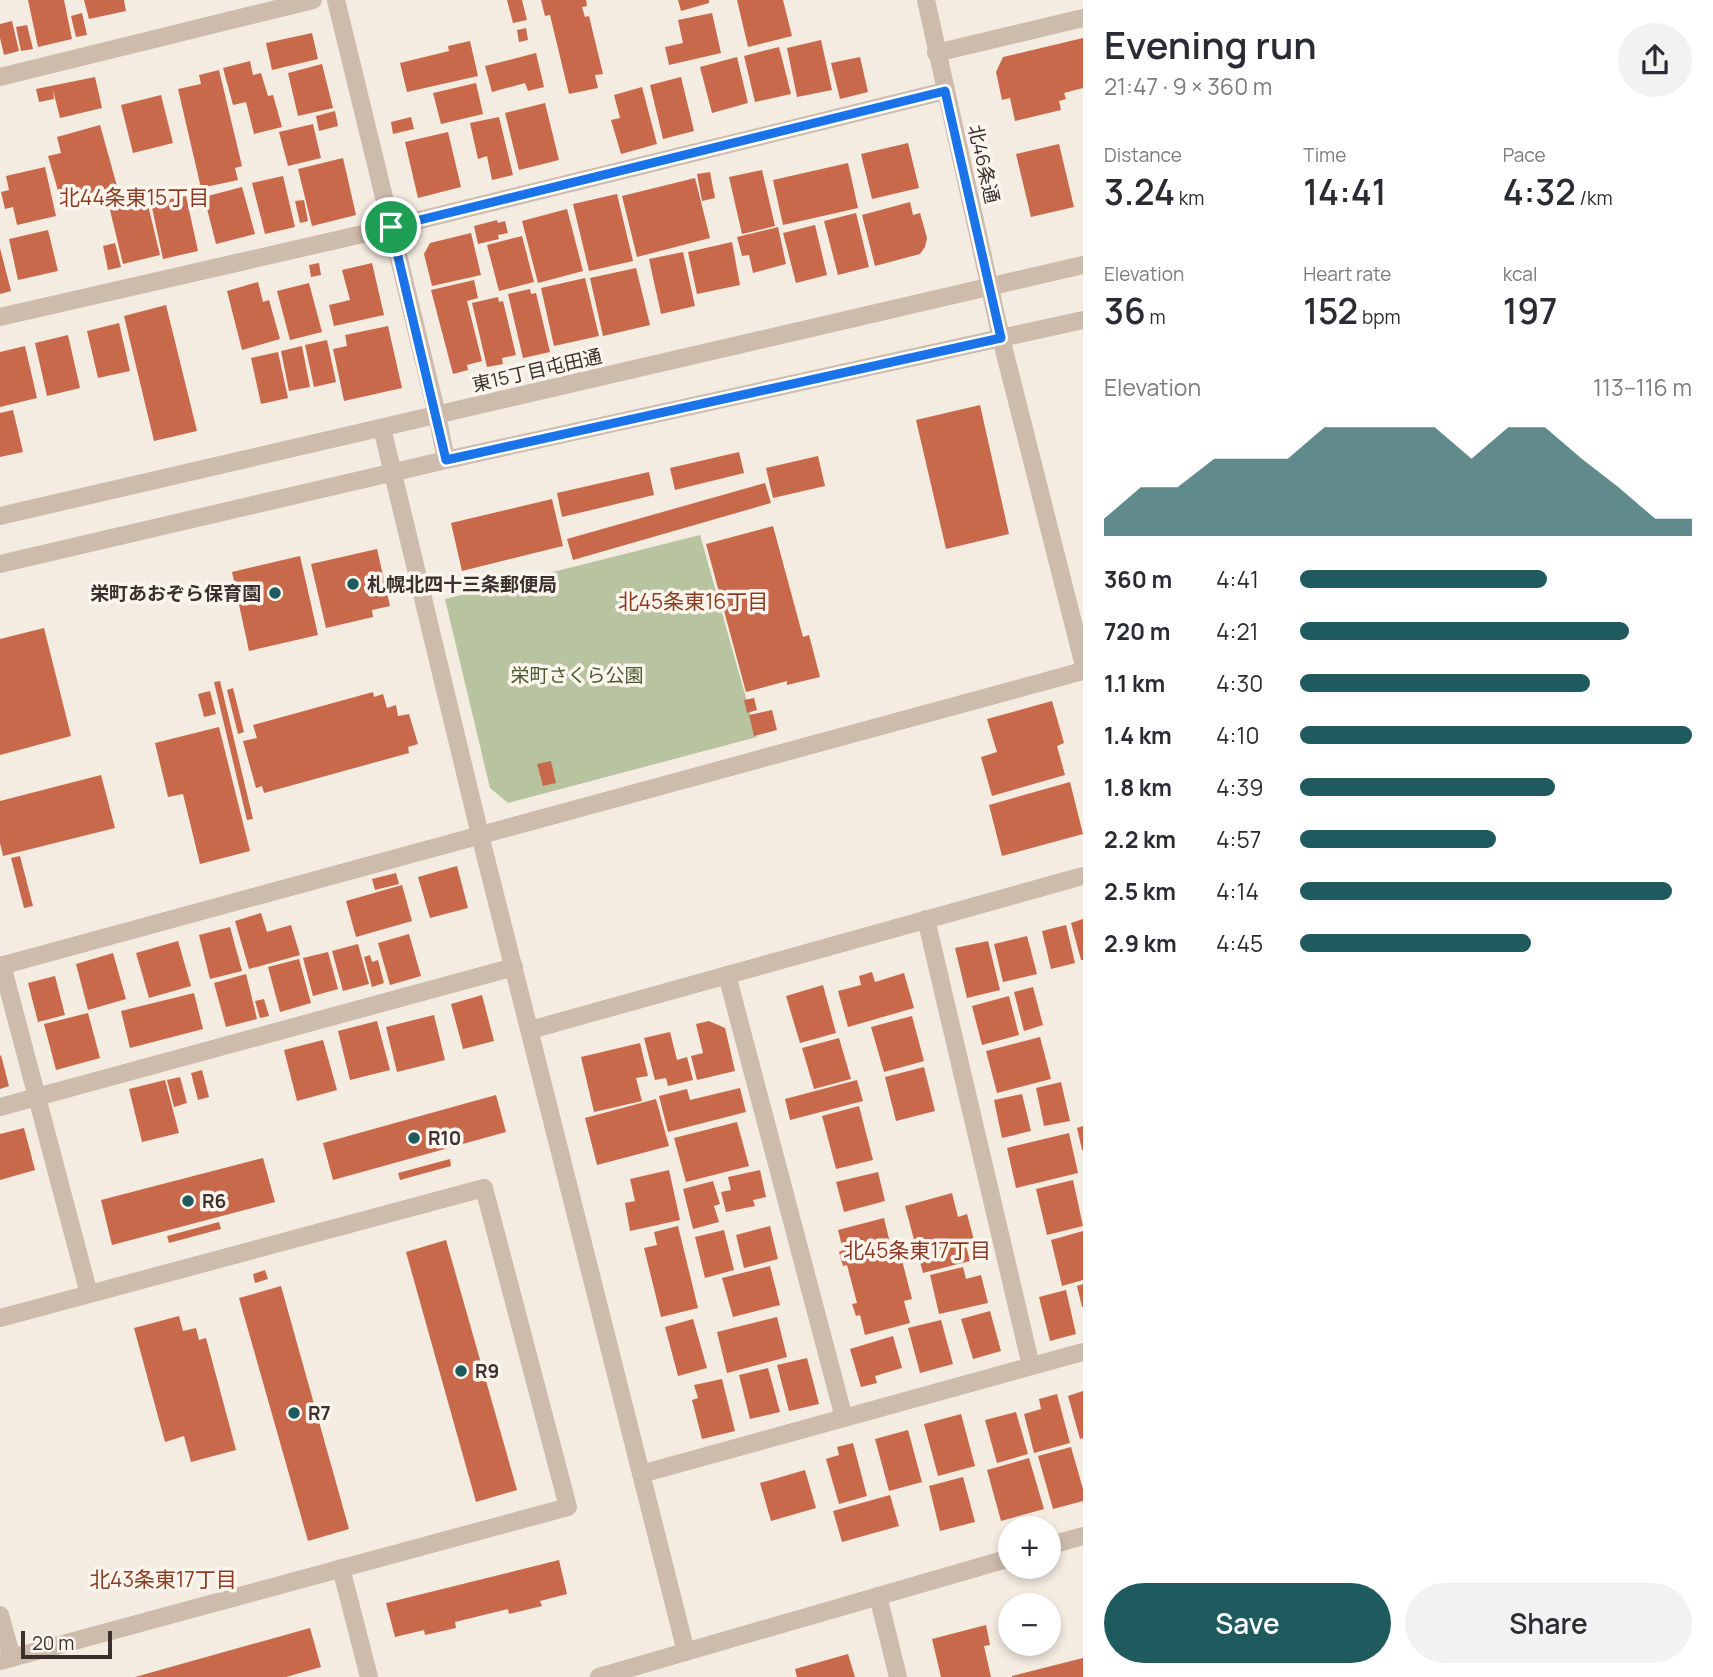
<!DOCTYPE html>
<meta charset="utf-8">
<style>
:root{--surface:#fff;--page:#f2f2f3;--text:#2b2b33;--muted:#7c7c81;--accent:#1f5a5e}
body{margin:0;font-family:Manrope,"Noto Sans JP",sans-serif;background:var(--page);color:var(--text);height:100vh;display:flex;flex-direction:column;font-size:26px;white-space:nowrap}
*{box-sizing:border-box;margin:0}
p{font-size:23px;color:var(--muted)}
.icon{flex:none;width:38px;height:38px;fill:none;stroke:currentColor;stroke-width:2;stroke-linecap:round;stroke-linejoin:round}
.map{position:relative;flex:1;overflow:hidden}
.sheet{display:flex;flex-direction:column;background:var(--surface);width:630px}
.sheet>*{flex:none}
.controls{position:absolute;left:998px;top:1516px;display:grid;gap:14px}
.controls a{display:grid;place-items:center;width:63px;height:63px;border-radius:50%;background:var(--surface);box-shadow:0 4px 10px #0003;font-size:35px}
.scale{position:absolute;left:21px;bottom:18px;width:91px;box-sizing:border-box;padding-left:7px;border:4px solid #3b302b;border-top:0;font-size:19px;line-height:24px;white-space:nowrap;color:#3b302b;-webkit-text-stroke:5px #fbf5ee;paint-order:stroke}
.pin{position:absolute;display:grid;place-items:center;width:60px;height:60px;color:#fff;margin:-30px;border:4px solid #fff;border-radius:50%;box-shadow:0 2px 7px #0007}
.round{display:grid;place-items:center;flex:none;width:74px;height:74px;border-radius:37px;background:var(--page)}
.overview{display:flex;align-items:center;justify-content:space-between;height:119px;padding:0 21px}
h1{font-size:38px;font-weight:600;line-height:52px}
.metrics{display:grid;grid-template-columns:repeat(3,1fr);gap:10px;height:119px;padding:7px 21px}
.metrics div{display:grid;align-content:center}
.metrics b{font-size:35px;font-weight:600}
.metrics small{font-size:19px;font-weight:400}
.metrics p{font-size:19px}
.chart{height:196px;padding:14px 21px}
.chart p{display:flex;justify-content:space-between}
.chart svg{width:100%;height:126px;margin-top:7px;fill:var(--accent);opacity:.7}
.button{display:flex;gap:14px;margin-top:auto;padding:14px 21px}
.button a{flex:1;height:80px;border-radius:42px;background:var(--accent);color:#fff;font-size:28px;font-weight:600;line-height:80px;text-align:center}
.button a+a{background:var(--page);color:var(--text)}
ul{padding:0 21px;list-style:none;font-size:23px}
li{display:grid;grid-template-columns:112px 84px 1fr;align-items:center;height:52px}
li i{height:18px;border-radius:9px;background:var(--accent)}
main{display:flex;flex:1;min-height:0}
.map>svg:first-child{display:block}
</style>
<main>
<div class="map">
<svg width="1083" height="1677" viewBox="0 0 1083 1677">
<rect width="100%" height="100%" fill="#f4ebe1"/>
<path fill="#b8c4a0" d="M700 535 757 737 508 803 490 788 445 599Z"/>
<g fill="#c8694b">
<path d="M28 0H64L72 39 38 47Z"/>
<path d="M84 0H124L126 11 89 19Z"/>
<path d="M507 0H522L527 20 513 23Z"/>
<path d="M541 0H586L587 6 582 7 585 17 589 16 603 74 595 75 598 88 569 94 550 15 545 16Z"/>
<path d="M678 0H709V3L681 11Z"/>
<path d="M737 0H783L792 36 748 47Z"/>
<path d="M82 13 87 35 76 37 71 16Z"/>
<path d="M712 13 721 53 669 65 665 47 683 43 678 20Z"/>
<path d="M12 21 19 51 4 55 0 38V24Z"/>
<path d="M27 25 33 49 21 51 16 27Z"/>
<path d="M526 28 528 40 519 42 517 30Z"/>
<path d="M312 33 318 59 272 70 266 43Z"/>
<path d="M1083 38V88L1064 93 1066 99 1059 101 1061 110 1015 121 1010 98 1002 100 996 72 1003 57Z"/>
<path d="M821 40 832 90 797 97 787 48Z"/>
<path d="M470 41 478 76 407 92 400 63 449 51 448 46Z"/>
<path d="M779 47 791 94 755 102 744 56Z"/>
<path d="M536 53 544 87 528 91 525 83 492 92 485 66Z"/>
<path d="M737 57 748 103 712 113 700 67Z"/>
<path d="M860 57 868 92 840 99 831 63Z"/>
<path d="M250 61 253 75 261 73 268 96 273 95 282 127 254 134 246 102 233 105 223 68Z"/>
<path d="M322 64 333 108 298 116 288 73Z"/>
<path d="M219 70 242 166 235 168 238 180 201 188 178 89 201 84 199 75Z"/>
<path d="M95 77 102 108 60 118 53 90 54 99 39 102 36 89Z"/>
<path d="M681 77 694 131 663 139 650 85Z"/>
<path d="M476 83 483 114 441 124 433 93Z"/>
<path d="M642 87 657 144 621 154 611 120 620 118 614 95Z"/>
<path d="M161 95 173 143 133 153 121 105Z"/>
<path d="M545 103 559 160 519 170 505 113Z"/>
<path d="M335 111 338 126 319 131 316 116Z"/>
<path d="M411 117 414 129 393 134 391 122Z"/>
<path d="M499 117 513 175 492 180 487 156 478 159 470 123Z"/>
<path d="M313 124 321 158 288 166 279 132Z"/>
<path d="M100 125 117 186 61 201 48 156 61 153 57 137Z"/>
<path d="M448 132 461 187 418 198 405 142Z"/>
<path d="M908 143 919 188 872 199 861 154Z"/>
<path d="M1059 144 1074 207 1031 217 1016 154Z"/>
<path d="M343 158 356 215 312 226 298 169Z"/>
<path d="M848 163 858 208 783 225 773 180Z"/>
<path d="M45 167 56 216 17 225 13 207 5 209 1 192 9 190 6 176Z"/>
<path d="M762 170 775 226 742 234 729 177Z"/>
<path d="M710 172 715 198 702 201 697 174Z"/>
<path d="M283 176 295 227 265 234 252 183Z"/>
<path d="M695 178 710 238 637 257 622 196Z"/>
<path d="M242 187 255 234 216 244 204 197Z"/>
<path d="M617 194 633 261 589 271 573 204Z"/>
<path d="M186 196 198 251 163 259 151 203Z"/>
<path d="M304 200 308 221 300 223 295 201Z"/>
<path d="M147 201 160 255 123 264 110 210Z"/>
<path d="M910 202 913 215 920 213 927 238 925 247 920 254 875 266 862 215Z"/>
<path d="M567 209 583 271 538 283 522 221Z"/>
<path d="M856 213 869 267 838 275 824 221Z"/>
<path d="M497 220 498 223 505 221 508 233 498 235 499 239 478 244 474 226Z"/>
<path d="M815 225 827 275 796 283 783 233Z"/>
<path d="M778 227 786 264 753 273 749 255 742 256 737 237Z"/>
<path d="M48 230 58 271 18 280 9 239Z"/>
<path d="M471 233 481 275 432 286 424 254 430 243Z"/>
<path d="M522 236 534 282 499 291 487 245Z"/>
<path d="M732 242 740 285 697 294 688 252Z"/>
<path d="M115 243 121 267 108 270 103 246Z"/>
<path d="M0 248 11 291 0 294Z"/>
<path d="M683 252 695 306 661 314 649 259Z"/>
<path d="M319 263 321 275 311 277 309 265Z"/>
<path d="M372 263 384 315 334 326 329 305 350 300 342 270Z"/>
<path d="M636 268 650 325 603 336 590 278Z"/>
<path d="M585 278 599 336 554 346 541 288Z"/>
<path d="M474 280 478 298 467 301 482 361 467 365 468 370 453 374 431 290Z"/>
<path d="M258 282 263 302 269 300 280 339 242 350 227 291Z"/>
<path d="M309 283 322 332 290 340 277 291Z"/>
<path d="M530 289 531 294 536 293 550 352 523 358 508 294Z"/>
<path d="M498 297 499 302 503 301 516 355 502 358 503 364 487 367 472 303Z"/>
<path d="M166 305 197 431 154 441 124 316Z"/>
<path d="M119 323 130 371 98 378 87 331Z"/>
<path d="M388 326 402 388 344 401 333 349 347 346 345 335Z"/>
<path d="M68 335 80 388 47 396 35 343Z"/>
<path d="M327 340 336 382 314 387 305 345Z"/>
<path d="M25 346 37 398 0 407V352Z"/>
<path d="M302 346 310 387 289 391 281 351Z"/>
<path d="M278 352 288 398 261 404 251 358Z"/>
<path d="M980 405 1009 534 946 549 916 420Z"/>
<path d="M13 410 23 452 0 457V413Z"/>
<path d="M739 452 744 473 675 490 670 468Z"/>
<path d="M818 456 825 486 773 498 766 468Z"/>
<path d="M649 472 654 495 562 517 557 493Z"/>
<path d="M765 483 771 503 573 560 567 539Z"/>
<path d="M552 499 563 546 462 571 451 523Z"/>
<path d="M773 526 803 637 809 635 820 677 787 685V681L746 692 706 544Z"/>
<path d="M377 549 390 606 372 610 373 617 326 628 311 564Z"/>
<path d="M300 556 318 635 249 651 232 572Z"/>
<path d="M44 628 71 736 0 755V639Z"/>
<path d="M220 681 253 819 247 820 214 682Z"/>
<path d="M233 688 244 732 238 734 227 690Z"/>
<path d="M210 691 216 714 204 717 198 694Z"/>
<path d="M373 692 374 697 383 694 387 708 396 705 398 716 409 714 418 744 408 747 409 753 264 793 262 786 256 788 243 741 257 738 253 725Z"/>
<path d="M754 698 757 710 747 713 744 700Z"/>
<path d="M1052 701 1064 743 1057 746 1065 775 992 796 981 757 997 752 987 719Z"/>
<path d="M772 710 777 730 754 736 749 715Z"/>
<path d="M219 727 250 851 200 864 183 794 168 797 155 743Z"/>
<path d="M551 761 556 783 543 786 537 764Z"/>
<path d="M101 775 115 828 3 856 0 843V801Z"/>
<path d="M1070 782 1083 834 1002 856 989 805Z"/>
<path d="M20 856 33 906 24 908 11 858Z"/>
<path d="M457 866 468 908 430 918 418 877Z"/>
<path d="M396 873 399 884 375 890 372 879Z"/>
<path d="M402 885 412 921 356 937 346 901Z"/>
<path d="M261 913 267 932 291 925 300 955 249 969 235 921Z"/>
<path d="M1083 919V960H1081L1071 923Z"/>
<path d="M1066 925 1075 963 1051 969 1042 931Z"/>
<path d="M230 927 242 971 210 979 199 935Z"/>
<path d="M409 934 421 976 390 985 378 943Z"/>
<path d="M1027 936 1037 974 1003 982 994 944Z"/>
<path d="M178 941 191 986 149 998 136 953Z"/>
<path d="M988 941 1000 990 967 998 955 948Z"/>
<path d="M358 944 369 984 343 991 332 951Z"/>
<path d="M328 952 338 989 313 996 303 958Z"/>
<path d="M113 953 126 999 88 1010 76 964Z"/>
<path d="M370 955 372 962 378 960 384 983 372 987 364 957Z"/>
<path d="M299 959 311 1003 280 1012 268 967Z"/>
<path d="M872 972 875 982 904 973 914 1008 848 1027 838 991 861 985 859 976Z"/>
<path d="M246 974 257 1019 226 1027 214 983Z"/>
<path d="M55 976 65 1015 38 1022 28 983Z"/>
<path d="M823 985 836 1033 800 1043 786 996Z"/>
<path d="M1033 987 1043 1025 1024 1031 1014 992Z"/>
<path d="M194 993 203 1029 130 1048 121 1011Z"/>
<path d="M482 995 494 1041 463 1049 451 1004Z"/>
<path d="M1009 996 1019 1035 982 1045 972 1006Z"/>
<path d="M264 999 269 1016 260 1018 255 1001Z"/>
<path d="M88 1013 100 1058 56 1070 44 1024Z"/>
<path d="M434 1015 445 1060 397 1072 386 1027Z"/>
<path d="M912 1016 924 1061 884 1072 871 1027Z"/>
<path d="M377 1021 390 1070 350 1080 338 1031Z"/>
<path d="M709 1021 725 1028 735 1071 697 1080 691 1056 703 1053 696 1024Z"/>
<path d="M670 1032 677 1060 687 1057 693 1080 668 1086 666 1078 655 1080 644 1038Z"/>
<path d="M1040 1037 1051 1079 997 1093 986 1051Z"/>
<path d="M839 1038 851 1079 814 1089 802 1048Z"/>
<path d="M323 1040 337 1090 297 1101 284 1050Z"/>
<path d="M640 1043 648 1076 636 1078 642 1101 594 1112 581 1057Z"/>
<path d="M1 1055 9 1086 0 1089V1056Z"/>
<path d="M924 1067 935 1111 896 1121 885 1077Z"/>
<path d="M202 1070 209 1097 198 1100 191 1073Z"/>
<path d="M180 1077 187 1103 174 1107 167 1080Z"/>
<path d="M165 1080 179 1133 142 1142 129 1089Z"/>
<path d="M857 1080 863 1101 790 1120 785 1099Z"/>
<path d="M1061 1082 1070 1121 1044 1126 1036 1088Z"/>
<path d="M740 1088 746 1112 668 1132 659 1096 687 1089 690 1100Z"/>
<path d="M1022 1094 1031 1131 1002 1138 994 1100Z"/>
<path d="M496 1095 506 1132 333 1180 323 1143Z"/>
<path d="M656 1099 669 1146 597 1165 585 1118Z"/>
<path d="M859 1106 873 1160 836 1169 822 1116Z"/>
<path d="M737 1122 749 1166 686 1182 674 1138Z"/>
<path d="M1083 1126V1150H1082L1077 1128Z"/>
<path d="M24 1128 35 1170 0 1180V1134Z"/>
<path d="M1069 1133 1078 1173 1016 1188 1007 1148Z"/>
<path d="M263 1158 275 1202 112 1245 101 1200Z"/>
<path d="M450 1159 451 1166 400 1180 398 1173Z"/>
<path d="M669 1170 680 1220 630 1231 625 1203 635 1201 630 1179Z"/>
<path d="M760 1170 766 1197 753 1200 755 1206 726 1212 721 1192 731 1190 728 1177Z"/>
<path d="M878 1172 885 1201 844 1212 836 1182Z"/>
<path d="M1073 1180 1083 1226 1047 1235 1036 1189Z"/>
<path d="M713 1181 720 1204 714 1206 719 1222 693 1229 683 1189Z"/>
<path d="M952 1193 958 1217 967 1214 974 1240 965 1242 970 1261 923 1273 905 1206Z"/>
<path d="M884 1218 890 1243 897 1241 912 1299 904 1301 910 1323 865 1335 860 1315 856 1316 852 1304 857 1303 847 1265 843 1266 839 1252 843 1250 838 1230Z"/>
<path d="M219 1222 221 1229 169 1243 167 1236Z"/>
<path d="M678 1226 698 1308 661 1317 644 1248 657 1245 654 1232Z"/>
<path d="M770 1226 778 1259 744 1268 736 1235Z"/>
<path d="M724 1230 734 1270 705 1278 695 1237Z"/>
<path d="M1083 1231V1280L1062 1286 1051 1240Z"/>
<path d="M446 1240 517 1490 476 1502 406 1252Z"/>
<path d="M770 1266 780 1305 733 1317 722 1278Z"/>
<path d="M963 1267 966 1279 981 1275 988 1303 939 1314 930 1275Z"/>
<path d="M265 1270 268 1279 255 1283 253 1274Z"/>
<path d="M1083 1284V1307H1082L1077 1286Z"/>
<path d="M281 1286 349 1529 308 1541 239 1298Z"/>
<path d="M1066 1290 1076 1334 1050 1341 1039 1297Z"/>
<path d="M990 1311 1001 1351 973 1359 961 1319Z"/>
<path d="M179 1316 183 1331 196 1328 199 1340 206 1338 236 1450 191 1462 184 1436 165 1442 134 1328Z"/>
<path d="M777 1317 787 1357 727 1373 717 1332Z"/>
<path d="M693 1319 707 1368 678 1376 665 1327Z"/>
<path d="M941 1320 953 1364 920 1373 908 1328Z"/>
<path d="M893 1336 902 1368 875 1376 877 1383 861 1387 850 1349Z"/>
<path d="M807 1358 819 1404 789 1411 777 1365Z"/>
<path d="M768 1368 780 1412 750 1419 739 1375Z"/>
<path d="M722 1379 735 1431 702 1439 692 1400 698 1398 694 1385Z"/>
<path d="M1083 1391V1438L1080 1439 1068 1396Z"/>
<path d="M1057 1394 1070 1443 1034 1453 1024 1414 1041 1409 1039 1399Z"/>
<path d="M1016 1412 1028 1454 997 1463 985 1420Z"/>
<path d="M961 1414 975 1466 938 1476 924 1424Z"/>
<path d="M908 1430 922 1482 889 1491 875 1439Z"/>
<path d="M853 1443 867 1496 839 1504 826 1459 839 1455 837 1447Z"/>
<path d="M1071 1447 1083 1489V1501L1053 1509 1038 1456Z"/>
<path d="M1029 1458 1044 1509 1001 1521 987 1470Z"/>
<path d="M805 1470 816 1508 771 1521 760 1483Z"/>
<path d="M963 1477 975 1522 940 1531 929 1486Z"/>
<path d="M890 1495 899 1526 842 1542 833 1511Z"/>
<path d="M559 1560 567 1594 540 1601 542 1606 509 1614 508 1609 455 1622 456 1628 425 1635 424 1630 395 1637 386 1603Z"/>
<path d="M986 1625 990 1645 984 1646 991 1677H941L932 1639Z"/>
<path d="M310 1628 321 1667 286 1677H135Z"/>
<path d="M848 1654 855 1677H797L795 1669Z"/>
<path d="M1083 1658V1677H1012V1676Z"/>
</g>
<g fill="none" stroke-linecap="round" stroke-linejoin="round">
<g stroke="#cdbbac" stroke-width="18">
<path d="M336 0 437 415 446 460"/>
<path d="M926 0 1001 338 1083 662"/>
<path d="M936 53 1083 18"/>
<path d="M0 77 313 0"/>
<path d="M0 317 367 233 945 91"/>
<path d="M382 428 480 835 686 1652"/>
<path d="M0 516 1083 265"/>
<path d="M0 564 446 460 1083 320"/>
<path d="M926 919 1031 1366"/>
<path d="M2 965 89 1294"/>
<path d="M0 966 1083 671"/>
<path d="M727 975 844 1418"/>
<path d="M530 1030 1083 876"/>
<path d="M0 1107 514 967"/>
<path d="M0 1318 484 1188 568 1507 0 1661"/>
<path d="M641 1474 1083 1352"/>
<path d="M1048 1546 1083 1536"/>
<path d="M341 1568 369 1677"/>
<path d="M878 1596 898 1677"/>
<path d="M0 1615 12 1658"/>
<path d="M599 1677 1010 1558"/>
</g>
</g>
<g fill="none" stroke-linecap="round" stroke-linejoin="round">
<defs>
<path id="route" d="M945 91 1001 338 446 460 391 227Z"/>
</defs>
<use href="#route" stroke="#fff" stroke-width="14"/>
<use href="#route" stroke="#1a73e8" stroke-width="9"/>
</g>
<g fill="#1f5a5e" stroke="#fbf5ee" stroke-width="2.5">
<circle cx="353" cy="584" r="7"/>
<circle cx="275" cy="593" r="7"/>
<circle cx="414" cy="1138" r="7"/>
<circle cx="188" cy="1201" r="7"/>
<circle cx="461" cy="1371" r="7"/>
<circle cx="294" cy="1413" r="7"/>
</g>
<g text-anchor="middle" stroke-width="7" stroke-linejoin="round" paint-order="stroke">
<g font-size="19" fill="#3b302b" stroke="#fbf5ee">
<text transform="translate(984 164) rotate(77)" y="7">北46条通</text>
<text transform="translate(537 370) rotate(-13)" y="7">東15丁目屯田通</text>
</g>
<g font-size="19" font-weight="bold" fill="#3b302b" stroke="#fbf5ee" text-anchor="start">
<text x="367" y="591">札幌北四十三条郵便局</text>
<text x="261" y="600" text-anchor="end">栄町あおぞら保育園</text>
<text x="428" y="1145">R10</text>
<text x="202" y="1208">R6</text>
<text x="475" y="1378">R9</text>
<text x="308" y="1420">R7</text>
</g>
<g font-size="19" fill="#4a5a2e" stroke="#fbf5ee">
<text x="577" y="682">栄町さくら公園</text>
</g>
<g font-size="21" fill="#8c3b22" stroke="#fbf5ee">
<text x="134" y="205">北44条東15丁目</text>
<text x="693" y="609">北45条東16丁目</text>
<text x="917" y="1258">北45条東17丁目</text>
<text x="163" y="1587">北43条東17丁目</text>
</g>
</g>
</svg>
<div class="controls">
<a>+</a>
<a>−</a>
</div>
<div class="scale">20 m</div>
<div class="pin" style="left:391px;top:227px;background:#1e9e55"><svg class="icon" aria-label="arrive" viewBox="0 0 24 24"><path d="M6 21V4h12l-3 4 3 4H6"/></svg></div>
</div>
<section class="sheet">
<div class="overview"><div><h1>Evening run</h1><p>21:47 · 9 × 360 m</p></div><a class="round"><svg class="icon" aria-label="share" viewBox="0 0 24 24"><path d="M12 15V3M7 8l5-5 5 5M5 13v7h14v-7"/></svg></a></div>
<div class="metrics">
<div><p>Distance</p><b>3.24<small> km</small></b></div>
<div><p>Time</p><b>14:41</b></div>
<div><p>Pace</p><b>4:32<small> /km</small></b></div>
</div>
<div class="metrics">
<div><p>Elevation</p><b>36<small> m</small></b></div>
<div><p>Heart rate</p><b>152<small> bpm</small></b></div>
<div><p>kcal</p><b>197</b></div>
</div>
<div class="chart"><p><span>Elevation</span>113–116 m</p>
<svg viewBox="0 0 160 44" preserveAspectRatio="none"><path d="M0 44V38L10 27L20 27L30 17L40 17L50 17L60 6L70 6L80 6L90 6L100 17L110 6L120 6L130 17L140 27L150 38L160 38V44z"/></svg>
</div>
<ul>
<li><b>360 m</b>4:41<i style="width:63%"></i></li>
<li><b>720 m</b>4:21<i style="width:84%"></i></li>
<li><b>1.1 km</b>4:30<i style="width:74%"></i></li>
<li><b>1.4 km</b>4:10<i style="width:100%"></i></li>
<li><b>1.8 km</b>4:39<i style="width:65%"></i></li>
<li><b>2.2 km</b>4:57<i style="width:50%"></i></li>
<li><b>2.5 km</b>4:14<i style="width:95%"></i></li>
<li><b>2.9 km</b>4:45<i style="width:59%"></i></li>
</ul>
<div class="button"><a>Save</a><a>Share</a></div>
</section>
</main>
